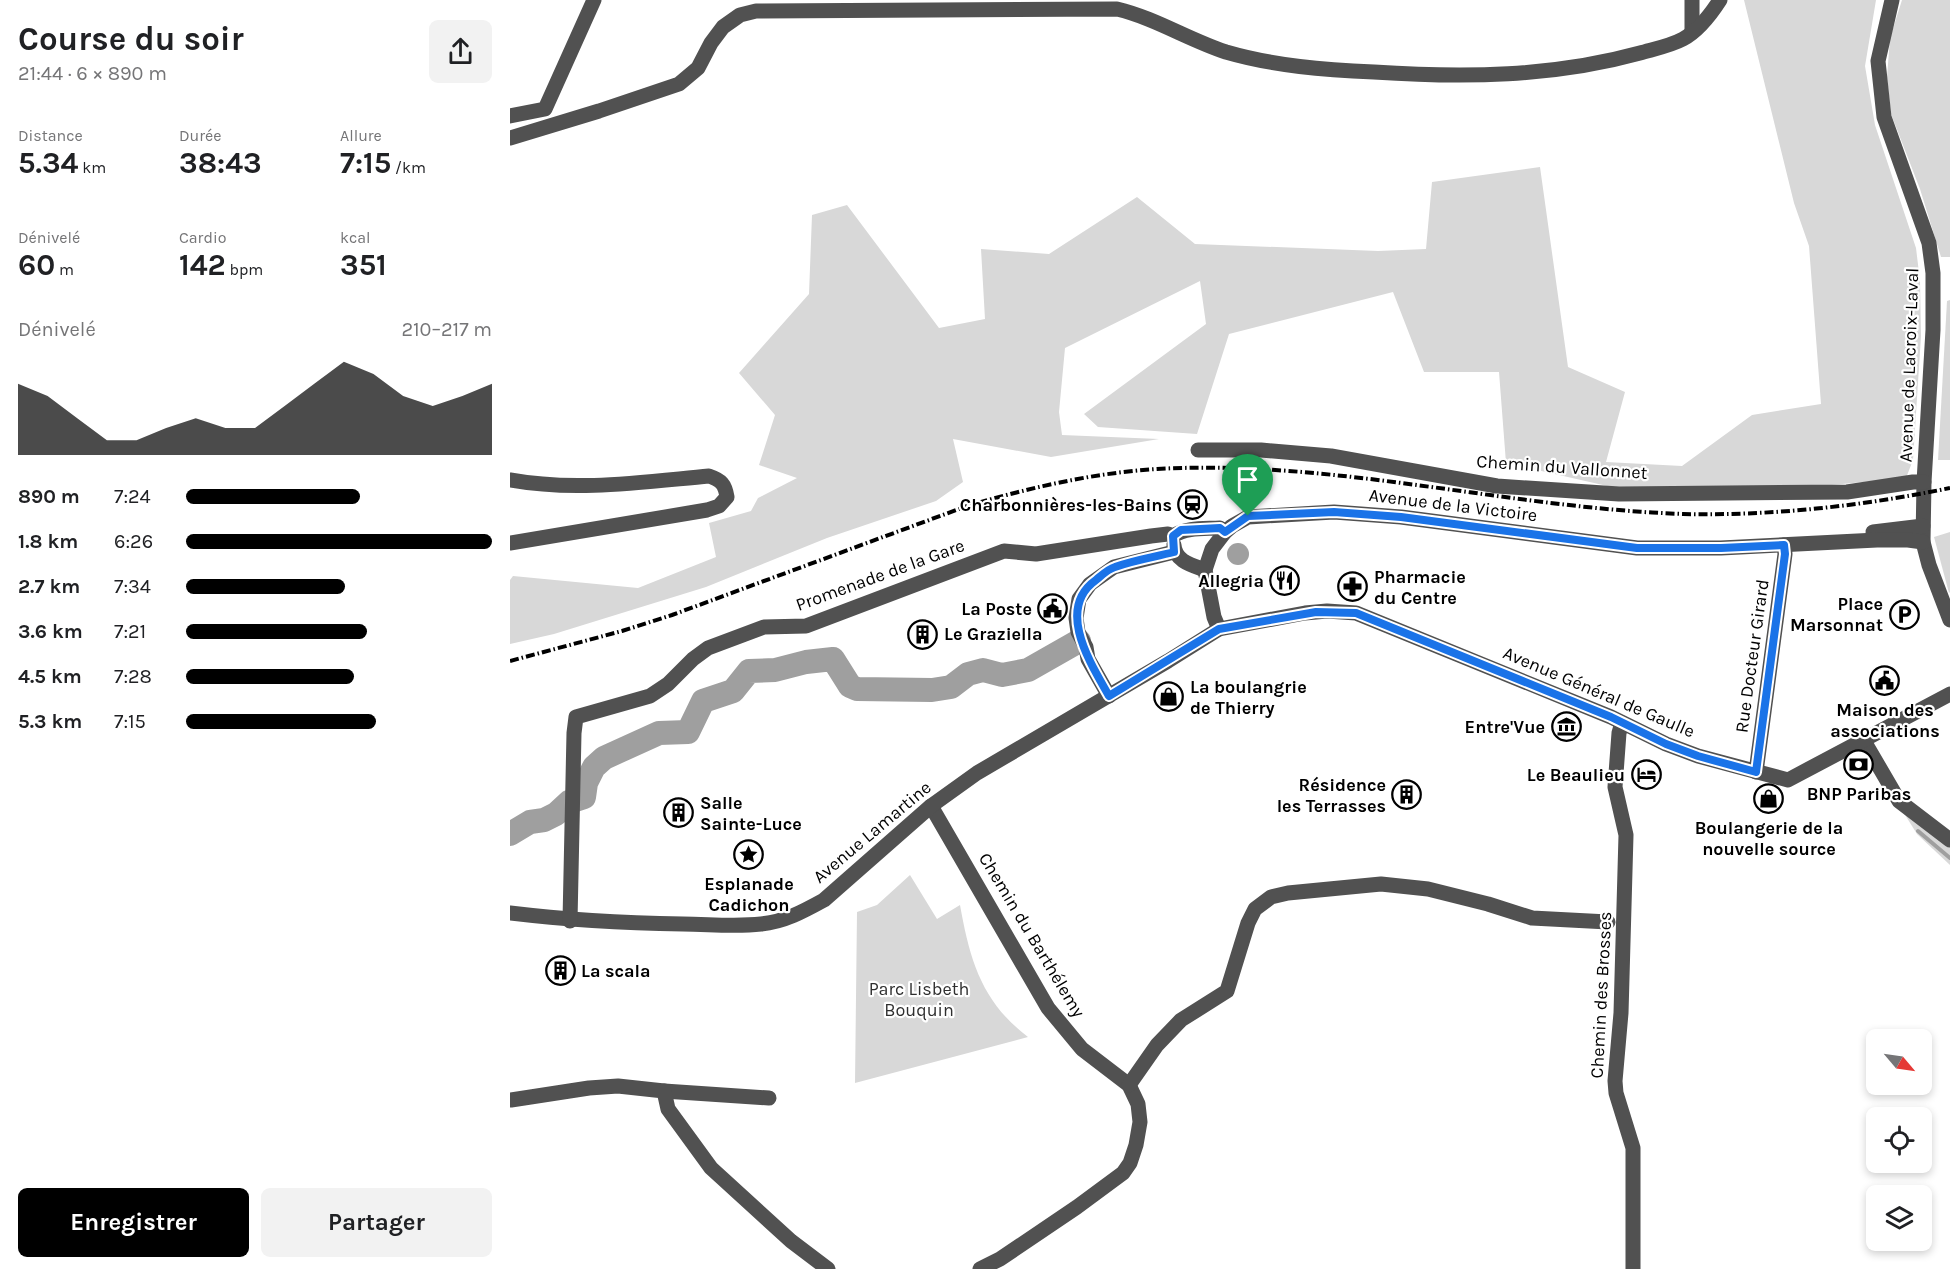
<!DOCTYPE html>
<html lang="fr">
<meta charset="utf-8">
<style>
:root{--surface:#fff;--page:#f2f2f2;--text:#202124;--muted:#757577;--accent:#000}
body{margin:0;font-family:Karla,sans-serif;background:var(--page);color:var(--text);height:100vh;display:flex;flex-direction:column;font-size:22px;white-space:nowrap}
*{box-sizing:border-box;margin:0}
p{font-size:20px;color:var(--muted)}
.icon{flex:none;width:33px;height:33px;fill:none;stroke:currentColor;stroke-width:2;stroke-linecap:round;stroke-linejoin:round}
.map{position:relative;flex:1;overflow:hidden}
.sheet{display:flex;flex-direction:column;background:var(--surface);width:510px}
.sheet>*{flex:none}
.needle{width:39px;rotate:119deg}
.controls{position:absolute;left:1356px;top:1029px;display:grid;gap:12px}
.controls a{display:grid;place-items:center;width:66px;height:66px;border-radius:9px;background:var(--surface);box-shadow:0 3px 9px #0003;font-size:30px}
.pin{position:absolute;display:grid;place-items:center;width:51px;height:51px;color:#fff;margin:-62px -26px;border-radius:50% 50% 50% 0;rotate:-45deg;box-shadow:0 0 6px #0007}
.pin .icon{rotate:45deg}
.round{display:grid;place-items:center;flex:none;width:63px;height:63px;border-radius:9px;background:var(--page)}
.head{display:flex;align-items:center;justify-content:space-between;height:102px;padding:0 18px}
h1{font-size:33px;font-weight:700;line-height:45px}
.stats{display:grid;grid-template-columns:repeat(3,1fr);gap:9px;height:102px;padding:6px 18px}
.stats div{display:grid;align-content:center}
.stats b{font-size:30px;font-weight:700}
.stats small{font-size:16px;font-weight:400}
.stats p{font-size:16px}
.chart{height:168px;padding:12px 18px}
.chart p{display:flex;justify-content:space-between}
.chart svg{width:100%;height:108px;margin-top:6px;fill:var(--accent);opacity:.7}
.primary-button{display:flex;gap:12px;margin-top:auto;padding:12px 18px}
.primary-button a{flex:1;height:69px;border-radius:9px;background:var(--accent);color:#fff;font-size:24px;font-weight:700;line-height:69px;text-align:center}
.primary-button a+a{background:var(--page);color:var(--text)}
ul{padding:0 18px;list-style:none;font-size:20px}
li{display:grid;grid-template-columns:96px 72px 1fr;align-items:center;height:45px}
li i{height:15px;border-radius:8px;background:var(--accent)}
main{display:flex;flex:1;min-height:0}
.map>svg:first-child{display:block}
</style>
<main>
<section class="sheet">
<div class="head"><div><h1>Course du soir</h1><p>21:44 · 6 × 890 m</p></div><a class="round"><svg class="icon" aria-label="share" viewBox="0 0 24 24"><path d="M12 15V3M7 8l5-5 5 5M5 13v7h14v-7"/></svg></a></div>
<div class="stats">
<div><p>Distance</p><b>5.34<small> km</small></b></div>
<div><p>Durée</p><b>38:43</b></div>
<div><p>Allure</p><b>7:15<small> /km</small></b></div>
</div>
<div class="stats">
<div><p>Dénivelé</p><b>60<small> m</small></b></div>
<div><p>Cardio</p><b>142<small> bpm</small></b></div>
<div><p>kcal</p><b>351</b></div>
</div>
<div class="chart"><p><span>Dénivelé</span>210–217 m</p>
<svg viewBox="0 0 160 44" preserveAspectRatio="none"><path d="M0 44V15L10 20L20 29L30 38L40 38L50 33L60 29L70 33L80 33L90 24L100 15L110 6L120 11L130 20L140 24L150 20L160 15V44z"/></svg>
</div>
<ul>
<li><b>890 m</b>7:24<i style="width:57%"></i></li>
<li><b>1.8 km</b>6:26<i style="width:100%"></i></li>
<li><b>2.7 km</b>7:34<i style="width:52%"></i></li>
<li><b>3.6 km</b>7:21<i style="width:59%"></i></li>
<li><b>4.5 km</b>7:28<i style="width:55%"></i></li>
<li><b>5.3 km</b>7:15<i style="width:62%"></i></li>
</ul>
<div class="primary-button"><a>Enregistrer</a><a>Partager</a></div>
</section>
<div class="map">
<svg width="1440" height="1269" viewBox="0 0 1440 1269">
<rect width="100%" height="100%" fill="#fff"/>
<g fill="#d8d8d8">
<path d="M1234 0H1366L1355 66 1365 125 1406 248 1410 281 1411 336 1403 460 1396 478 1311 486 1106 488 996 463 989 372H914L883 292 719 334 687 434 588 427 574 414 696 324 690 281 555 348 549 412 552 435 649 439 541 457 443 439 453 482 426 501 317 538 196 587 44 634 0 644V580L3 576 128 588 206 557 199 523 241 511 248 498 287 478 249 465 265 415 229 373 299 294 302 215 337 205 429 328 475 319 471 249 539 254 627 197 685 244 868 251 916 249 922 182 1030 167 1058 367 1115 392 1096 462 1172 466 1242 415 1311 404 1299 246 1284 203Z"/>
<path d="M1392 0H1440V257H1431L1410 189 1381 114 1377 77 1380 38Z"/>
<path d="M1440 300V460H1428L1437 301Z"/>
<path d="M1440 532V592L1439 593 1424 537Z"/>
<path d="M1392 810 1440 842V865L1407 834Z"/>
<path d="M400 875 427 919 450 905C460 961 472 1002 518 1037L345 1083 347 912 367 905Z"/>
</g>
<circle fill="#9f9f9f" cx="728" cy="554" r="11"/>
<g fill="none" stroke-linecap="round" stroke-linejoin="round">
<path stroke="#9f9f9f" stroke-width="4" d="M1408 831 1440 858"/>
<path stroke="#9f9f9f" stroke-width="24" d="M0 834 20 822 34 820 46 814 59 802 74 797 76 783 84 767 94 758 149 733 178 732 193 701 223 691 239 671 265 670 296 662 323 659 340 686 347 689 422 690 441 687 458 674 473 670 492 675 518 670 569 641"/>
<g stroke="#515151" stroke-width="15">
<path d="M1182 0V32"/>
<path d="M1382 0 1368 61 1374 117 1419 243 1423 273V330L1414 482 1413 542 1419 565 1440 620"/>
<path d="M0 116 35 109 84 0"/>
<path d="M0 138 89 111 169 84 188 68 201 43 213 27 230 15 246 11 607 9C645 18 679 40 716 52 764 66 815 70 864 72 954 78 1043 77 1130 53 1144 49 1160 46 1173 39 1188 31 1201 14 1210 0"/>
<path d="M688 450H751L821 456 987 486 1109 494 1337 492 1403 482H1414"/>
<path d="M0 480C65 492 133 482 199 476 211 480 215 484 217 497L209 506 197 510 0 543"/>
<path d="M1363 532 1413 526"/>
<path d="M663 536C677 527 694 529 710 528L715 532"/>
<path d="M664 545C665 561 681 565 695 570"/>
<path d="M709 629 704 617 695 570 702 549 715 532 722 526 738 517 824 512 891 517 1127 548H1211L1367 540H1398L1413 542"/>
<path d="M599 696 578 659 576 647 568 632 566 618 569 599 580 584 604 567 664 552"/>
<path d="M1112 723 1109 733 1105 787 1116 835 1111 1013 1105 1081 1106 1093 1123 1148V1269"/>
<path d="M1354 741 1389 801 1440 840"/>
<path d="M1246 772 1275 554 1274 545"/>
<path d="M421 806 538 1008 572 1049 619 1085 628 1104 630 1122 626 1145 620 1163 613 1173 567 1207 490 1259 470 1269"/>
<path d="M0 913C58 920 115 923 173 924 198 924 225 927 251 924 274 922 294 911 314 900L421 806 467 773 658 661 709 629 795 613 817 611 846 613 1101 717 1156 744 1188 756 1278 780 1440 694"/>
<path d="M60 921 64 733 66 717 140 696 158 684 183 659 198 648 254 627 296 626 494 551 526 554 641 536 658 534 663 536"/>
<path d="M619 1085 647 1045 671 1020 717 991 738 923 745 909 761 897 778 893 871 884 918 889 978 904 1022 918 1098 922"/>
<path d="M154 1091 259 1098"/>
<path d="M1 1100 79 1088 108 1086 154 1091 158 1109 201 1168 281 1241 318 1269"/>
</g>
<path stroke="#000" stroke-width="4" stroke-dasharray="9 3 1.5 3" stroke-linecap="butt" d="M0 661 112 631 162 615 457 506C519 488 582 473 647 469 824 459 997 508 1173 514 1263 516 1352 506 1440 488"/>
</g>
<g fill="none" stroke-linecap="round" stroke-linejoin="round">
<defs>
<path id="route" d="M824 512 891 517 1127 548H1211L1274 545 1275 554 1246 772 1188 756 1156 744 1101 717 846 613 806 612 709 629 599 696C581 664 545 609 586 580 592 575 598 569 605 567 624 560 645 557 664 552L663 536 671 530 710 528 715 532 738 516Z"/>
</defs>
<use href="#route" stroke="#fff" stroke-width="12"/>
<use href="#route" stroke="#1a73e8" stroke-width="8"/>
</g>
<defs>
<symbol id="station-ring" viewBox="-11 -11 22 22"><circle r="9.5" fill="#fff" stroke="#000" stroke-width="1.5"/><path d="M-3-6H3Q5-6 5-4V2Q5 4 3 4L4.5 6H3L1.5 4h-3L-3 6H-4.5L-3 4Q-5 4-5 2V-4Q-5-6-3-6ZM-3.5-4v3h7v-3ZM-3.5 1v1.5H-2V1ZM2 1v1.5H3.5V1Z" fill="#000"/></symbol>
<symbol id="restaurant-ring" viewBox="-11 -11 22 22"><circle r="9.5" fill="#fff" stroke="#000" stroke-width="1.5"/><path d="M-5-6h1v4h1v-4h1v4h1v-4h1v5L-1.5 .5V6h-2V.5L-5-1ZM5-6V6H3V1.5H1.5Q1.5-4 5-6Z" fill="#000"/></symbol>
<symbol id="pharmacy-ring" viewBox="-11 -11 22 22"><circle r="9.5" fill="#fff" stroke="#000" stroke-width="1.5"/><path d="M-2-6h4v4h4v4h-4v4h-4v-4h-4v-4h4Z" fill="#000"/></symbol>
<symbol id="civic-ring" viewBox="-11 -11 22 22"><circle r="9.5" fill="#fff" stroke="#000" stroke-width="1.5"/><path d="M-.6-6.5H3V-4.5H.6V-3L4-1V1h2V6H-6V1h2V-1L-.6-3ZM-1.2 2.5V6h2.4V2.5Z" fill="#000"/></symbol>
<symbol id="parking-ring" viewBox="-11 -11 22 22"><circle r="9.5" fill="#fff" stroke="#000" stroke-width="1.5"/><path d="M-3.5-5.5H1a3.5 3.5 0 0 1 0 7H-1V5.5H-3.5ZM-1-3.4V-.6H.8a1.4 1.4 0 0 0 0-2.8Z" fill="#000"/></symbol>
<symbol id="building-ring" viewBox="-11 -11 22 22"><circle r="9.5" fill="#fff" stroke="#000" stroke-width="1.5"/><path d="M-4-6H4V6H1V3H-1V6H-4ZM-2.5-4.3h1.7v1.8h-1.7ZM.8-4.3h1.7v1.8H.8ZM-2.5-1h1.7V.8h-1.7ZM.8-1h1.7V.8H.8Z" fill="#000"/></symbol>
<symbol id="shop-ring" viewBox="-11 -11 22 22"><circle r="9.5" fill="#fff" stroke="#000" stroke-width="1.5"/><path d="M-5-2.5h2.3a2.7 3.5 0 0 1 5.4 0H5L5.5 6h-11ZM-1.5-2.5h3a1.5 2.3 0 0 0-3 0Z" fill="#000"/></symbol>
<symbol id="museum-ring" viewBox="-11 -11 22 22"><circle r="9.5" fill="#fff" stroke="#000" stroke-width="1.5"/><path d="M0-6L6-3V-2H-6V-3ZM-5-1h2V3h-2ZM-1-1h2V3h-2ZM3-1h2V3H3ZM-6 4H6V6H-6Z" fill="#000"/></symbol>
<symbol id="bank-ring" viewBox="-11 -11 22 22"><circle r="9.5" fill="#fff" stroke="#000" stroke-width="1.5"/><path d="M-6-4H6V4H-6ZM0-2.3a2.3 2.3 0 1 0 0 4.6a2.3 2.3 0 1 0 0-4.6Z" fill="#000"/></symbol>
<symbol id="hotel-ring" viewBox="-11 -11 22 22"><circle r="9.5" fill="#fff" stroke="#000" stroke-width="1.5"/><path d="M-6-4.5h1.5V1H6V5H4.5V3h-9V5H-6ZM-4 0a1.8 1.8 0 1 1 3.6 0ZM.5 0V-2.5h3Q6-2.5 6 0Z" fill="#000"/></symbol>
<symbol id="sight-ring" viewBox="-11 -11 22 22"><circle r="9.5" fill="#fff" stroke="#000" stroke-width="1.5"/><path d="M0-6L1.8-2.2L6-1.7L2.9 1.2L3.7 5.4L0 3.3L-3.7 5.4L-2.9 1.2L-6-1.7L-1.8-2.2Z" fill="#000"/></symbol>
</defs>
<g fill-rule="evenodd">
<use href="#station-ring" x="666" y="488" width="33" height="33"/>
<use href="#restaurant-ring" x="758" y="564" width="33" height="33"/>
<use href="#pharmacy-ring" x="826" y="570" width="33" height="33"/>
<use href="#civic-ring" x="526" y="592" width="33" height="33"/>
<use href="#parking-ring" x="1378" y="598" width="33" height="33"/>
<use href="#building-ring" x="396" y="618" width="33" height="33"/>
<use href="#civic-ring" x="1358" y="664" width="33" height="33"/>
<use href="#shop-ring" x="642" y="680" width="33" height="33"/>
<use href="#museum-ring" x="1040" y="710" width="33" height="33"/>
<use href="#bank-ring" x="1332" y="748" width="33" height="33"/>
<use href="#hotel-ring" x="1120" y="758" width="33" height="33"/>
<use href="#building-ring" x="880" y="778" width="33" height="33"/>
<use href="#shop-ring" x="1242" y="782" width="33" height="33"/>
<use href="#building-ring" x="152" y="796" width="33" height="33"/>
<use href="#sight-ring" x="222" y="838" width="33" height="33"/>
<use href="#building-ring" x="34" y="954" width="33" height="33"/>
</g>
<g text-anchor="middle" stroke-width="4.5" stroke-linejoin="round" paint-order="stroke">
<g font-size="18" fill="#000" stroke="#fff">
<text transform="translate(1399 365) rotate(-88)" y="6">Avenue de Lacroix-Laval</text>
<text transform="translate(1052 467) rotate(4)" y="6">Chemin du Vallonnet</text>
<text transform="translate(943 505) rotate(7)" y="6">Avenue de la Victoire</text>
<text transform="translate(370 575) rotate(-20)" y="6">Promenade de la Gare</text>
<text transform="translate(1242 656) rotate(-82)" y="6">Rue Docteur Girard</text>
<text transform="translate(1089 692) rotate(23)" y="6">Avenue Général de Gaulle</text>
<text transform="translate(362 832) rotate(-40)" y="6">Avenue Lamartine</text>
<text transform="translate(522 935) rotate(59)" y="6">Chemin du Barthélemy</text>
<text transform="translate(1091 995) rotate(-87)" y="6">Chemin des Brosses</text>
</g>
<g font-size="18" font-weight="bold" fill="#000" stroke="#fff" text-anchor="end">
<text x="662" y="511">Charbonnières-les-Bains</text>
<text x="864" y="583" text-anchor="start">Pharmacie<tspan x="864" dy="21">du Centre</tspan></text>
<text x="754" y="587">Allegria</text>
<text x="1373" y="610">Place<tspan x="1373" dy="21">Marsonnat</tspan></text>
<text x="522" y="615">La Poste</text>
<text x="434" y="640" text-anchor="start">Le Graziella</text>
<text x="680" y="693" text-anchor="start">La boulangrie<tspan x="680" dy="21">de Thierry</tspan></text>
<text x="1375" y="716" text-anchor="middle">Maison des<tspan x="1375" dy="21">associations</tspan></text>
<text x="1035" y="733">Entre'Vue</text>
<text x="1115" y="781">Le Beaulieu</text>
<text x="876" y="791">Résidence<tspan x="876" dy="21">les Terrasses</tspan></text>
<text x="1349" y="800" text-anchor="middle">BNP Paribas</text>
<text x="190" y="809" text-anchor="start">Salle<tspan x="190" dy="21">Sainte-Luce</tspan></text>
<text x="1259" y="834" text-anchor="middle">Boulangerie de la<tspan x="1259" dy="21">nouvelle source</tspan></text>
<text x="239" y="890" text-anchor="middle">Esplanade<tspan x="239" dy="21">Cadichon</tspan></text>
<text x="71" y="977" text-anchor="start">La scala</text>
</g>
<g font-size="18" fill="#2f2f2f" stroke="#fff">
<text x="409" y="995">Parc Lisbeth<tspan x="409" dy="21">Bouquin</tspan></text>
</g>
</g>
</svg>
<div class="controls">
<a><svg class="needle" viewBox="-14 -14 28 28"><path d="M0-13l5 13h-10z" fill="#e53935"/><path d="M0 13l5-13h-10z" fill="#757577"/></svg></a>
<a><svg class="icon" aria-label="locate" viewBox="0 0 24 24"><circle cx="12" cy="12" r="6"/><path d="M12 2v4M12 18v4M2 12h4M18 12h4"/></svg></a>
<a><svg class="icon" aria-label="layers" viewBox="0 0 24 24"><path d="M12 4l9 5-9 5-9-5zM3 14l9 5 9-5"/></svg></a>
</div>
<div class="pin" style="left:738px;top:516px;background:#1e9e55"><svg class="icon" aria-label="arrive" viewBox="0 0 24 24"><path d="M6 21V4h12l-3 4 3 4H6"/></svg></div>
</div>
</main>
